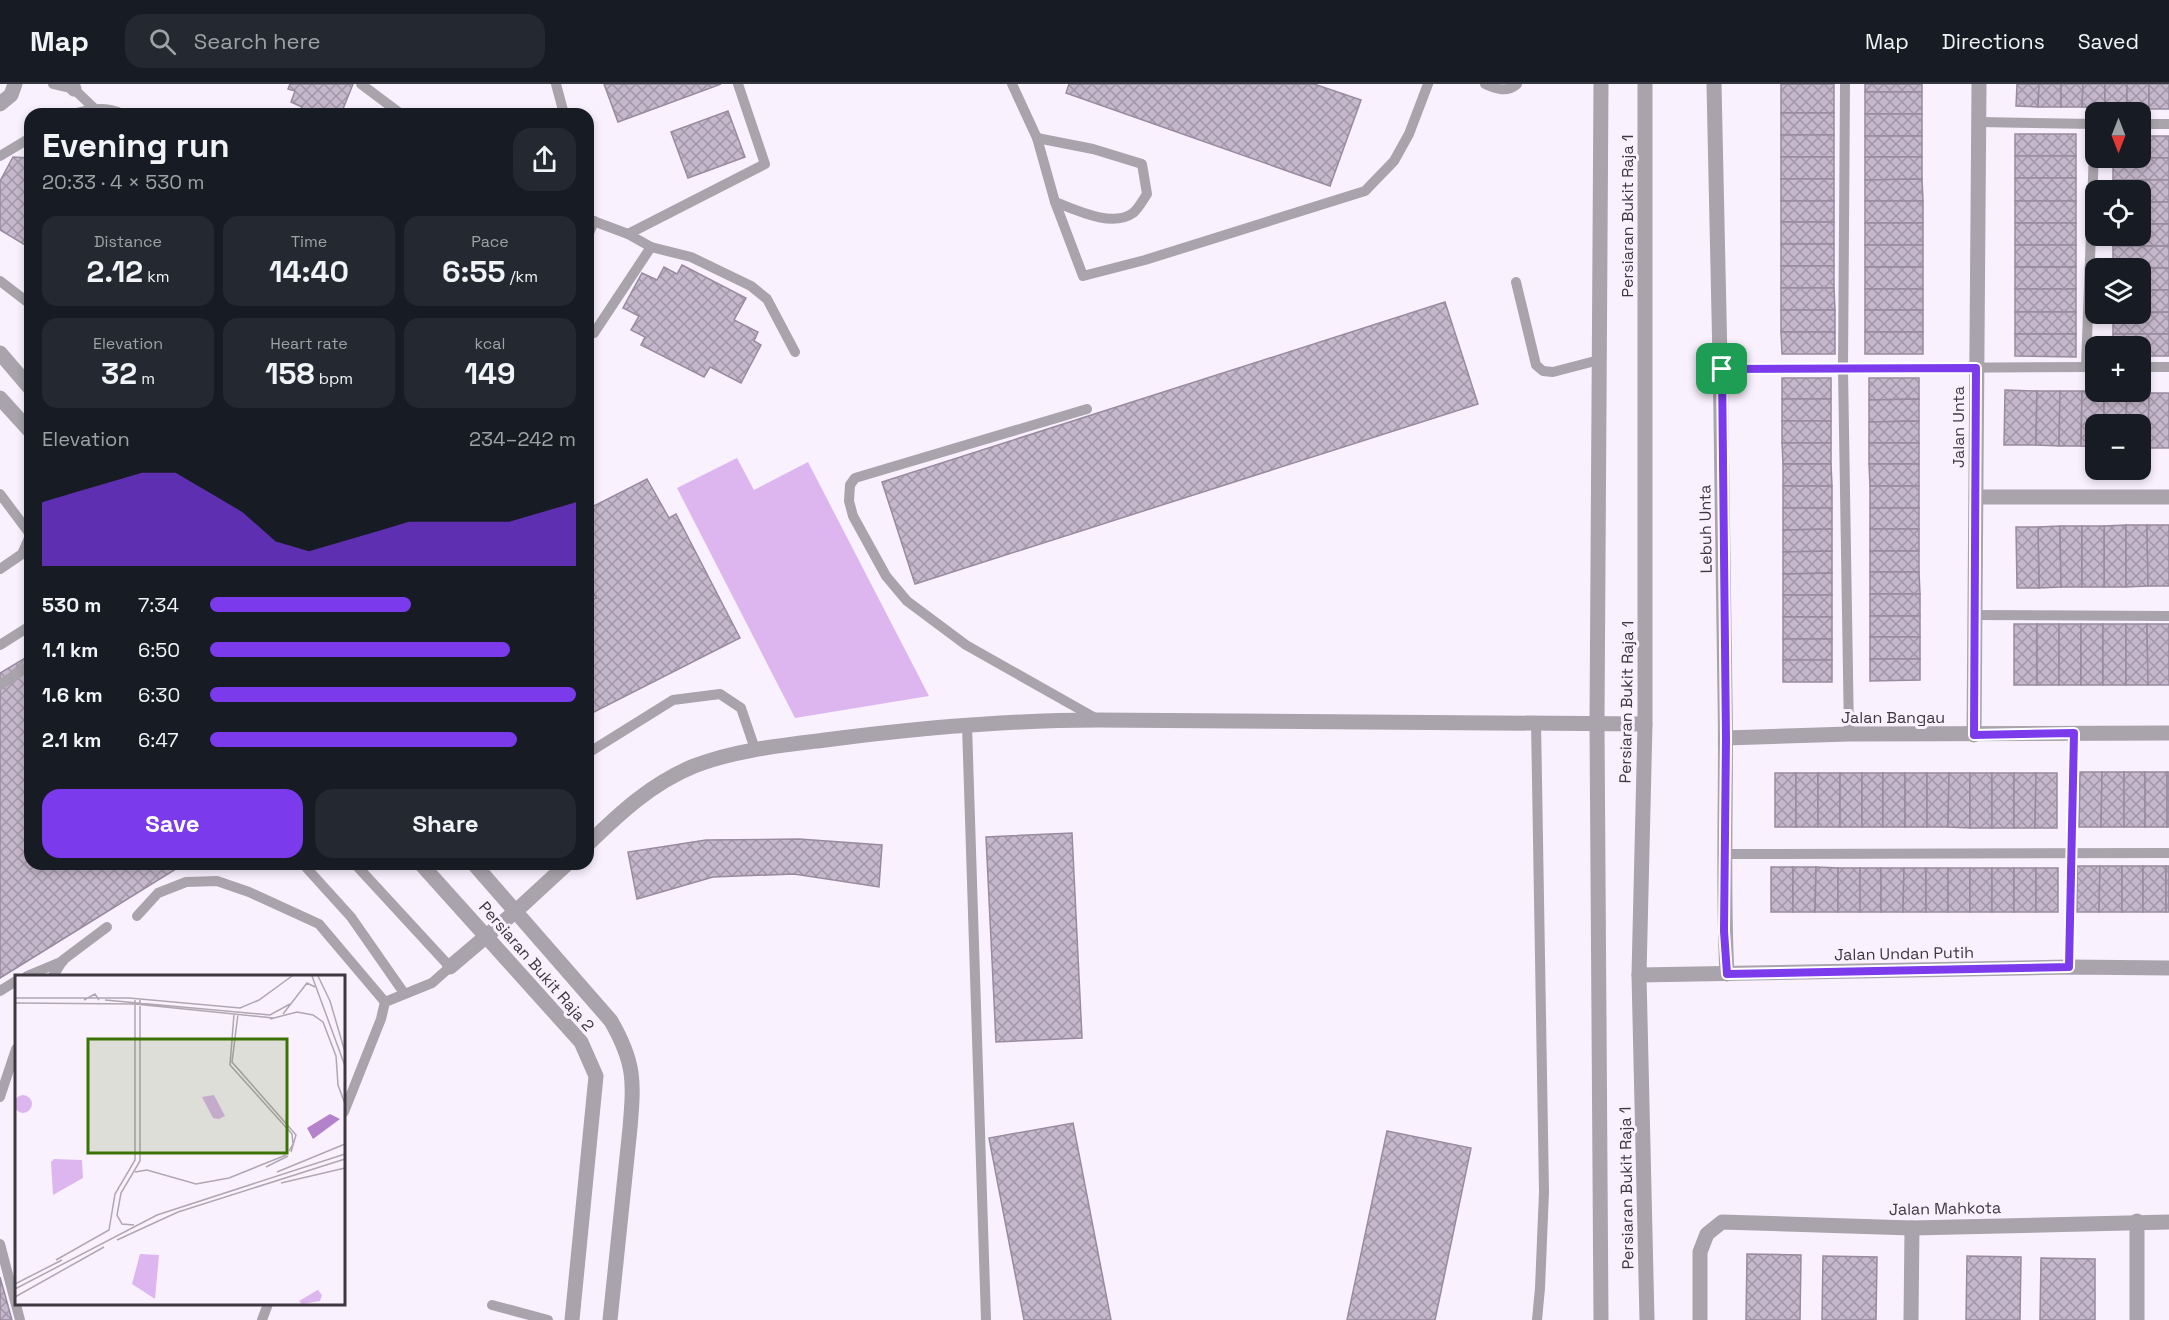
<!DOCTYPE html>
<meta charset="utf-8">
<style>
:root{--surface:#171b24;--page:#242831;--text:#f1f3f6;--muted:#9ea1a6;--line:#363941;--accent:#7c3aed}
body{margin:0;font-family:"Space Grotesk",sans-serif;background:var(--page);color:var(--text);height:100vh;display:flex;flex-direction:column;font-size:22px;white-space:nowrap}
*{box-sizing:border-box;margin:0}
p{font-size:20px;color:var(--muted)}
.icon{flex:none;width:33px;height:33px;fill:none;stroke:currentColor;stroke-width:2;stroke-linecap:round;stroke-linejoin:round}
.map{position:relative;flex:1;overflow:hidden}
.details{position:absolute;left:24px;top:24px;width:570px;height:762px;display:flex;flex-direction:column;background:var(--surface);border-radius:18px;box-shadow:0 3px 9px #0003}
.details>*{flex:none}
.needle{width:39px;rotate:180deg}
.buttons{position:absolute;left:2085px;top:18px;display:grid;gap:12px}
.buttons a{display:grid;place-items:center;width:66px;height:66px;border-radius:12px;background:var(--surface);box-shadow:0 3px 9px #0003;font-size:30px}
.pin{position:absolute;display:grid;place-items:center;width:51px;height:51px;color:#fff;margin:-26px;border-radius:12px;box-shadow:0 3px 9px #0006}
.round{display:grid;place-items:center;flex:none;width:63px;height:63px;border-radius:18px;background:var(--page)}
.headline{display:flex;align-items:center;justify-content:space-between;height:102px;padding:0 18px}
h1{font-size:33px;font-weight:700;line-height:45px}
.figures{display:grid;grid-template-columns:repeat(3,1fr);gap:9px;height:102px;padding:6px 18px}
.figures div{display:grid;align-content:center;border-radius:15px;background:var(--page);text-align:center}
.figures b{font-size:30px;font-weight:700}
.figures small{font-size:16px;font-weight:400}
.figures p{font-size:16px}
.chart{height:168px;padding:12px 18px}
.chart p{display:flex;justify-content:space-between}
.chart svg{width:100%;height:108px;margin-top:6px;fill:var(--accent);opacity:.7}
.action{display:flex;gap:12px;margin-top:auto;padding:12px 18px}
.action a{flex:1;height:69px;border-radius:18px;background:var(--accent);color:#fff;font-size:24px;font-weight:700;line-height:69px;text-align:center}
.action a+a{background:var(--page);color:var(--text)}
ul{padding:0 18px;list-style:none;font-size:20px}
li{display:grid;grid-template-columns:96px 72px 1fr;align-items:center;height:45px}
li i{height:15px;border-radius:8px;background:var(--accent)}
header{display:flex;align-items:center;gap:36px;box-sizing:border-box;height:84px;padding:0 30px;background:var(--surface);border-bottom:2px solid var(--line)}
header strong{font-size:28px}
nav{display:flex;gap:33px;margin-inline-start:auto;font-size:21px}
.search{width:420px;height:54px;background:var(--page);display:flex;align-items:center;gap:15px;box-sizing:border-box;padding:0 21px;border-radius:18px;color:var(--muted);font-size:22px}
.map>svg:first-child{display:block}
</style>
<header>
<strong>Map</strong>
<div class="search"><svg class="icon" aria-label="search" viewBox="0 0 24 24"><circle cx="10" cy="10" r="6"/><path d="M15 15l6 6"/></svg>Search here</div>
<nav><a>Map</a><a>Directions</a><a>Saved</a></nav>
</header>
<div class="map">
<svg width="2169" height="1236" viewBox="0 0 2169 1236">
<defs>
<pattern id="building-cross-hatch" width="8" height="8" patternUnits="userSpaceOnUse" patternTransform="scale(1.5)"><rect width="8" height="8" fill="#c5b7cc"/><path d="M0 0l8 8M0 8l8-8" fill="none" stroke="#a196a7"/></pattern>
</defs>
<rect width="100%" height="100%" fill="#faf1fe"/>
<path fill="#ddb6ef" d="M737 374 754 406 808 378 929 612 795 634 677 404Z"/>
<g fill="url(#building-cross-hatch)" stroke="#988b9f" stroke-width="1.5">
<path d="M290 0H353L341 30H300L302 23 291 18 295 7 288 5Z"/>
<path d="M604 0H721L618 38Z"/>
<path d="M1069 0H1314L1361 16 1330 102 1066 9Z"/>
<rect x="1781" y="0" width="53" height="29"/>
<rect x="1865" y="0" width="57" height="8"/>
<path d="M2017 0H2039L2038 23 2016 22Z"/>
<path d="M2039 0H2061V23H2038Z"/>
<path d="M2061 0H2083L2082 23H2061Z"/>
<path d="M2083 0H2105V24L2082 23Z"/>
<rect x="2105" y="0" width="22" height="24"/>
<path d="M2127 0H2149V25L2127 24Z"/>
<rect x="2149" y="0" width="20" height="25"/>
<rect x="1865" y="8" width="57" height="22"/>
<path d="M728 27 745 73 688 94 671 48Z"/>
<rect x="1781" y="29" width="53" height="22"/>
<rect x="1865" y="30" width="57" height="22"/>
<rect x="2015" y="50" width="61" height="22"/>
<rect x="1781" y="51" width="53" height="22"/>
<rect x="1865" y="52" width="57" height="21"/>
<path d="M2140 52H2169V74H2113H2140Z"/>
<rect x="2015" y="72" width="61" height="22"/>
<path d="M13 73 30 74V164L0 146V97Z"/>
<rect x="1781" y="73" width="53" height="22"/>
<path d="M1865 73H1922V95L1865 96Z"/>
<rect x="2113" y="74" width="56" height="22"/>
<rect x="2015" y="94" width="61" height="23"/>
<rect x="1781" y="95" width="53" height="22"/>
<path d="M1922 95 1923 117H1865V96Z"/>
<path d="M2113 96H2169V118H2140V106H2113Z"/>
<rect x="1781" y="117" width="53" height="21"/>
<rect x="1865" y="117" width="58" height="22"/>
<rect x="2015" y="117" width="61" height="22"/>
<rect x="2140" y="118" width="29" height="22"/>
<rect x="1781" y="138" width="53" height="22"/>
<rect x="1865" y="139" width="58" height="22"/>
<rect x="2015" y="139" width="61" height="22"/>
<path d="M2140 140H2169V162H2113V152H2140Z"/>
<rect x="1781" y="160" width="53" height="22"/>
<rect x="1865" y="161" width="58" height="22"/>
<rect x="2015" y="161" width="61" height="22"/>
<rect x="2113" y="162" width="56" height="22"/>
<path d="M682 181 746 214 734 236 758 248 754 257 761 261 741 299 710 283 704 293 641 261 645 253 631 246 639 232 623 224 642 189 657 196 664 183 677 190Z"/>
<rect x="1781" y="182" width="53" height="22"/>
<rect x="1865" y="183" width="58" height="22"/>
<rect x="2015" y="183" width="61" height="22"/>
<path d="M2113 184H2169V206H2140V184Z"/>
<path d="M1781 204H1834L1835 226H1781Z"/>
<rect x="1865" y="205" width="58" height="21"/>
<rect x="2015" y="205" width="61" height="23"/>
<rect x="2140" y="206" width="29" height="22"/>
<path d="M1445 218 1478 320 915 500 882 398Z"/>
<rect x="1781" y="226" width="54" height="22"/>
<rect x="1865" y="226" width="58" height="22"/>
<rect x="2015" y="228" width="61" height="22"/>
<path d="M2169 228V250H2113V230Z"/>
<path d="M1781 248H1835V270H1782Z"/>
<rect x="1865" y="248" width="58" height="22"/>
<path d="M2015 250H2076V273L2015 272Z"/>
<path d="M2113 250H2169V272H2140V262H2113Z"/>
<rect x="1782" y="294" width="49" height="21"/>
<path d="M1869 294H1919V315L1869 316Z"/>
<path d="M2005 306 2037 307 2036 361H2004Z"/>
<path d="M2037 307H2060L2059 362 2036 361Z"/>
<path d="M2060 307H2082L2081 362H2059Z"/>
<path d="M2082 307 2104 308V340H2096V363L2081 362Z"/>
<path d="M2104 308 2127 309 2126 340H2104Z"/>
<path d="M2127 309H2149L2148 364H2140V340H2126Z"/>
<path d="M2149 309H2169V364H2148Z"/>
<rect x="1782" y="315" width="49" height="22"/>
<path d="M1919 315V337L1869 338V316Z"/>
<rect x="1782" y="337" width="49" height="22"/>
<path d="M1919 337V359H1869V338Z"/>
<path d="M1782 359H1831V380H1783Z"/>
<rect x="1869" y="359" width="50" height="21"/>
<path d="M1783 380H1831L1832 402H1783Z"/>
<path d="M1869 380H1919V402H1870Z"/>
<path d="M647 395 669 434 676 430 740 554 588 631V517L596 514 588 500V425Z"/>
<rect x="1783" y="402" width="49" height="22"/>
<rect x="1870" y="402" width="49" height="22"/>
<path d="M1783 424H1832V445L1783 446Z"/>
<rect x="1870" y="424" width="49" height="21"/>
<path d="M2126 441V503H2104V442Z"/>
<path d="M2126 441H2147L2148 502 2126 503Z"/>
<path d="M2147 441H2169V502H2148Z"/>
<path d="M2060 442 2061 503 2039 504 2038 443Z"/>
<path d="M2060 442H2082V503H2061Z"/>
<rect x="2082" y="442" width="22" height="61"/>
<path d="M2016 443H2038L2039 504H2017Z"/>
<path d="M1832 445V467L1783 468V446Z"/>
<rect x="1870" y="445" width="49" height="22"/>
<path d="M1832 467V489L1783 490V468Z"/>
<rect x="1870" y="467" width="49" height="21"/>
<path d="M1870 488H1919L1920 510H1870Z"/>
<path d="M1832 489V511H1783V490Z"/>
<rect x="1870" y="510" width="50" height="22"/>
<rect x="1783" y="511" width="49" height="22"/>
<rect x="1870" y="532" width="50" height="21"/>
<rect x="1783" y="533" width="49" height="22"/>
<rect x="2014" y="540" width="23" height="61"/>
<rect x="2037" y="540" width="22" height="61"/>
<rect x="2059" y="540" width="22" height="61"/>
<rect x="2081" y="540" width="22" height="61"/>
<rect x="2103" y="540" width="23" height="61"/>
<path d="M2126 540H2147L2148 601H2126Z"/>
<path d="M2147 540H2169V601H2148Z"/>
<rect x="1870" y="553" width="50" height="22"/>
<rect x="1783" y="555" width="49" height="21"/>
<path d="M30 571V780H184L0 894V589Z"/>
<path d="M1870 575H1920V596L1870 597Z"/>
<rect x="1783" y="576" width="49" height="22"/>
<path d="M2080 688H2102L2101 743H2079Z"/>
<path d="M2102 688H2124V743H2101Z"/>
<rect x="2124" y="688" width="21" height="55"/>
<rect x="2145" y="688" width="22" height="55"/>
<rect x="2167" y="688" width="2" height="55"/>
<rect x="1775" y="689" width="21" height="54"/>
<rect x="1796" y="689" width="22" height="54"/>
<rect x="1818" y="689" width="22" height="54"/>
<rect x="1840" y="689" width="22" height="54"/>
<rect x="1862" y="689" width="21" height="54"/>
<rect x="1883" y="689" width="22" height="54"/>
<rect x="1905" y="689" width="22" height="54"/>
<path d="M1927 689H1949L1948 743H1927Z"/>
<path d="M1949 689H1970V744L1948 743Z"/>
<rect x="1970" y="689" width="22" height="55"/>
<rect x="1992" y="689" width="22" height="55"/>
<path d="M2014 689H2036L2035 744H2014Z"/>
<path d="M2036 689H2057V744H2035Z"/>
<path d="M1072 749 1082 954 996 958 986 753Z"/>
<path d="M799 755 882 761 879 803 794 790 713 793 637 815 628 768 706 756Z"/>
<path d="M2077 782H2100L2099 828H2077Z"/>
<path d="M2100 782H2122V828H2099Z"/>
<rect x="2122" y="782" width="21" height="46"/>
<rect x="2143" y="782" width="23" height="46"/>
<rect x="2166" y="782" width="3" height="46"/>
<rect x="1771" y="783" width="22" height="45"/>
<path d="M1793 783H1816L1815 828H1793Z"/>
<path d="M1816 783 1838 784V828H1815Z"/>
<rect x="1838" y="784" width="22" height="44"/>
<rect x="1860" y="784" width="21" height="44"/>
<path d="M1881 784H1904L1903 828H1881Z"/>
<path d="M1904 784H1926V828H1903Z"/>
<rect x="1926" y="784" width="22" height="44"/>
<rect x="1948" y="784" width="22" height="44"/>
<rect x="1970" y="784" width="22" height="44"/>
<rect x="1992" y="784" width="22" height="44"/>
<rect x="2014" y="784" width="22" height="44"/>
<rect x="2036" y="784" width="22" height="44"/>
<path d="M1073 1039 1111 1236H1024L989 1054Z"/>
<path d="M1387 1047 1471 1064 1435 1236H1347Z"/>
<path d="M1747 1170 1801 1171 1800 1236H1746Z"/>
<path d="M1823 1172 1877 1173 1876 1236H1822Z"/>
<path d="M1967 1172 2021 1173 2020 1236H1966Z"/>
<path d="M2041 1174 2095 1175V1236H2040Z"/>
<path d="M0 1193 12 1236H0Z"/>
</g>
<g fill="none" stroke-linecap="round" stroke-linejoin="round">
<g stroke="#a9a3ac" stroke-width="10">
<path d="M53 0 74 5 94 24"/>
<path d="M361 0 401 30"/>
<path d="M556 0 564 30"/>
<path d="M1012 0 1037 54 1055 118 1083 192 1145 176 1365 107 1394 77 1409 50 1428 0"/>
<path d="M1485 0C1496 5 1507 9 1517 0"/>
<path d="M1845 0 1843 285 1849 650"/>
<path d="M72 30C91 25 104 22 123 30"/>
<path d="M1978 38 2096 40"/>
<path d="M2140 40H2169"/>
<path d="M1037 54 1093 65 1142 80 1147 110C1143 116 1138 125 1133 129 1112 144 1076 126 1055 118"/>
<path d="M0 72 30 54"/>
<path d="M588 135 628 150 651 163 691 173 751 202 767 215 795 268"/>
<path d="M628 150 765 80 738 0"/>
<path d="M588 152 594 137"/>
<path d="M0 197 30 220"/>
<path d="M1516 198 1536 281 1543 287 1553 288 1599 276"/>
<path d="M588 245 594 249 651 163"/>
<path d="M2086 283 2095 40"/>
<path d="M2140 283H2169"/>
<path d="M1722 285 2096 283"/>
<path d="M1087 325 855 394 850 401 849 417 853 432 886 492 907 517 966 561 1097 635"/>
<path d="M0 410 30 450"/>
<path d="M0 485 22 470 30 452"/>
<path d="M1974 531 2169 532"/>
<path d="M0 561 30 542"/>
<path d="M0 601 30 581"/>
<path d="M1536 638 1544 1108 1540 1204 1537 1236"/>
<path d="M967 641 986 1236"/>
<path d="M588 669 673 616 720 610 741 624 755 665"/>
<path d="M1726 770 2169 769"/>
<path d="M303 780 351 833 404 909"/>
<path d="M137 832 158 809 186 798 217 797 249 808 319 840 385 918"/>
<path d="M2069 883 2074 649"/>
<path d="M27 892 63 877"/>
<path d="M53 892 63 876 107 843"/>
<path d="M0 907 16 897"/>
<path d="M0 1013 16 965"/>
<path d="M344 1028 381 935 385 918 432 899 450 883 355 780"/>
<path d="M0 1160 20 1236"/>
<path d="M492 1221 548 1236"/>
<path d="M262 1236 268 1220"/>
</g>
<g stroke="#a9a3ac" stroke-width="15">
<path d="M1714 0C1719 204 1723 409 1725 613 1727 705 1722 798 1727 890"/>
<path d="M1976 413H2169"/>
<path d="M1974 651 1979 0"/>
<path d="M1726 654 1849 650 2169 649"/>
<path d="M588 760C620 729 652 699 694 682 738 665 786 661 833 655 920 644 1008 636 1097 636L1645 640"/>
<path d="M516 827 567 780"/>
<path d="M1639 891 2069 883 2169 884"/>
<path d="M2137 1137V1236"/>
<path d="M1700 1236V1168L1707 1150 1722 1138 1912 1144 2169 1138"/>
<path d="M1911 1236 1912 1144"/>
</g>
<g stroke="#a9a3ac" stroke-width="15">
<path d="M72 0 74 5"/>
<path d="M1601 0 1597 639 1601 1236"/>
<path d="M1645 0V640L1639 891 1647 1236"/>
<path d="M0 20 11 11 15 0"/>
<path d="M0 269 30 304"/>
<path d="M0 314 30 347"/>
<path d="M421 780 581 958 596 992 572 1236"/>
<path d="M474 780 611 937C635 979 634 997 630 1044L610 1236"/>
<path d="M450 883 516 827"/>
</g>
</g>
<g fill="none" stroke-linecap="round" stroke-linejoin="round">
<defs>
<path id="route" d="M1976 284 1974 651 2074 649 2069 883 1727 890 1724 847 1726 654 1722 285Z"/>
</defs>
<use href="#route" stroke="#fff" stroke-width="12"/>
<use href="#route" stroke="#7c3aed" stroke-width="8"/>
</g>
<g text-anchor="middle" stroke-width="6" stroke-linejoin="round" paint-order="stroke">
<g font-size="16" fill="#3e3841" stroke="#faf1fe">
<text transform="translate(1627 132) rotate(-90)" y="6">Persiaran Bukit Raja 1</text>
<text transform="translate(1958 343) rotate(-90)" y="6">Jalan Unta</text>
<text transform="translate(1705 445) rotate(-91)" y="6">Lebuh Unta</text>
<text transform="translate(1626 618) rotate(-89)" y="6">Persiaran Bukit Raja 1</text>
<text x="1893" y="639">Jalan Bangau</text>
<text transform="translate(1904 869) rotate(-1)" y="6">Jalan Undan Putih</text>
<text transform="translate(537 882) rotate(49)" y="6">Persiaran Bukit Raja 2</text>
<text transform="translate(1626 1104) rotate(-91)" y="6">Persiaran Bukit Raja 1</text>
<text transform="translate(1945 1124) rotate(-1)" y="6">Jalan Mahkota</text>
</g>
</g>
<g transform="translate(15 891)">
<rect width="330" height="330" fill="#faf1fe"/>
<path d="M-1 129a9 9 0 1 1 18 0a9 9 0 1 1-18 0ZM199 120 210 141 204 144 198 143 187 122ZM39 184 67 185 68 203 38 220 36 187ZM306 313 303 315 307 320 305 326 287 329 284 326Z" fill="#ddb6ef"/>
<path d="M125 279 144 280 140 324 117 309Z" fill="#ddb6ef"/>
<path d="M315 139 325 144 298 164 292 153Z" fill="#b482ca"/>
<path fill="none" stroke="#afa7b2" stroke-width="1.5" d="M297 1 330 91M303 1 315 26 330 77M0 23H114L225 33 244 25 277 1M69 25 80 19 84 25M90 25 255 40 275 29M0 28 120 29 258 43M219 39 215 90 277 159 278 169 274 176M223 39 217 87 281 160 276 177M268 39 292 8 300 12M255 44 282 37 298 40 308 47 321 81 323 110 330 129M251 192 273 181M120 197 132 195 181 209 214 203 271 180M262 197 330 169M266 208 330 193M119 250 107 249 102 240 106 218 125 186V25M102 265 163 237 330 184M41 285 94 255 100 219 120 185V25M0 309 47 285M0 314 142 240 330 179M0 322 89 272"/>
<path fill="#3b7302" fill-opacity="0.15" stroke="#3b7302" stroke-width="3" d="M73 64H272V178H73Z"/>
<rect width="330" height="330" fill="none" stroke="#3e3841" stroke-width="3"/>
</g>
</svg>
<div class="buttons">
<a><svg class="needle" viewBox="-14 -14 28 28"><path d="M0-13l5 13h-10z" fill="#e53935"/><path d="M0 13l5-13h-10z" fill="#9ea1a6"/></svg></a>
<a><svg class="icon" aria-label="locate" viewBox="0 0 24 24"><circle cx="12" cy="12" r="6"/><path d="M12 2v4M12 18v4M2 12h4M18 12h4"/></svg></a>
<a><svg class="icon" aria-label="layers" viewBox="0 0 24 24"><path d="M12 4l9 5-9 5-9-5zM3 14l9 5 9-5"/></svg></a>
<a>+</a>
<a>−</a>
</div>
<div class="pin" style="left:1722px;top:285px;background:#1e9e55"><svg class="icon" aria-label="arrive" viewBox="0 0 24 24"><path d="M6 21V4h12l-3 4 3 4H6"/></svg></div>
<section class="details">
<div class="headline"><div><h1>Evening run</h1><p>20:33 · 4 × 530 m</p></div><a class="round"><svg class="icon" aria-label="share" viewBox="0 0 24 24"><path d="M12 15V3M7 8l5-5 5 5M5 13v7h14v-7"/></svg></a></div>
<div class="figures">
<div><p>Distance</p><b>2.12<small> km</small></b></div>
<div><p>Time</p><b>14:40</b></div>
<div><p>Pace</p><b>6:55<small> /km</small></b></div>
</div>
<div class="figures">
<div><p>Elevation</p><b>32<small> m</small></b></div>
<div><p>Heart rate</p><b>158<small> bpm</small></b></div>
<div><p>kcal</p><b>149</b></div>
</div>
<div class="chart"><p><span>Elevation</span>234–242 m</p>
<svg viewBox="0 0 160 44" preserveAspectRatio="none"><path d="M0 44V18L10 14L20 10L30 6L40 6L50 14L60 22L70 34L80 38L90 34L100 30L110 26L120 26L130 26L140 26L150 22L160 18V44z"/></svg>
</div>
<ul>
<li><b>530 m</b>7:34<i style="width:55%"></i></li>
<li><b>1.1 km</b>6:50<i style="width:82%"></i></li>
<li><b>1.6 km</b>6:30<i style="width:100%"></i></li>
<li><b>2.1 km</b>6:47<i style="width:84%"></i></li>
</ul>
<div class="action"><a>Save</a><a>Share</a></div>
</section>
</div>
